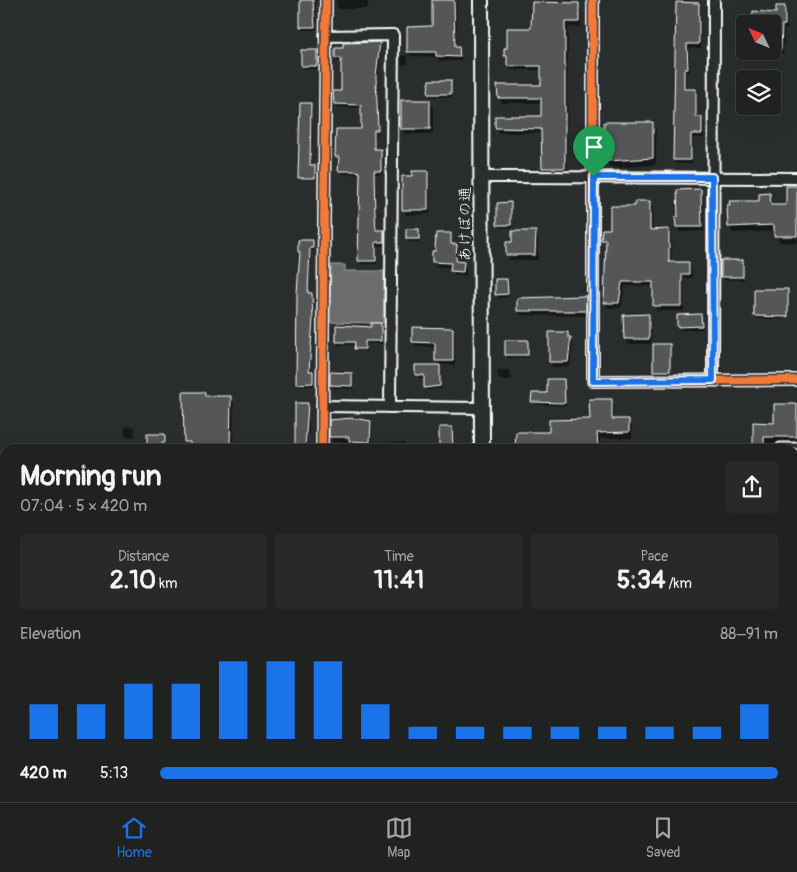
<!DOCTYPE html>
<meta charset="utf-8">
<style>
:root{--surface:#202222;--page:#282a2a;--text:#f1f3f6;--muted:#a2a4a5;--line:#3d3f40;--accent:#1a73e8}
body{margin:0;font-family:Pangolin,"Klee One",sans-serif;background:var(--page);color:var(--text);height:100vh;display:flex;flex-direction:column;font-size:19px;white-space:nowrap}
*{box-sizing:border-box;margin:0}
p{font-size:16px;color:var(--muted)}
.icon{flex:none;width:28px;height:28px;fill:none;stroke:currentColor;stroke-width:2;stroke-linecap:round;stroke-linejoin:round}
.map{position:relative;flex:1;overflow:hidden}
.panel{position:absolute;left:0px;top:444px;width:798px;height:359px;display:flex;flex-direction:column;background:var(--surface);border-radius:15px 15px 0 0;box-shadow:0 5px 20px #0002,0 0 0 1px var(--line)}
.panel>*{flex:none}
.needle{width:32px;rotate:313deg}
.fabs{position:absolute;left:736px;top:15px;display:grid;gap:10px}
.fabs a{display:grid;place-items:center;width:45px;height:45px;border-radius:5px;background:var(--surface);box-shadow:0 5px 20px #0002,0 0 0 1px var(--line);font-size:25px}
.pin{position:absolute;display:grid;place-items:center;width:42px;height:42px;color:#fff;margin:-51px -21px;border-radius:50% 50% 50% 0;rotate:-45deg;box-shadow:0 0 5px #0007}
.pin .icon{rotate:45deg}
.round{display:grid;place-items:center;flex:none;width:52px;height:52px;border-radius:5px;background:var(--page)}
.summary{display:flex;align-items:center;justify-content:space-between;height:85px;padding:0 20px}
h1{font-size:28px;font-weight:700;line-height:38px}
.stats{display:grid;grid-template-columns:repeat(3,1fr);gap:8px;height:85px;padding:5px 20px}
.stats div{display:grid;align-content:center;border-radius:5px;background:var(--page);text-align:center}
.stats b{font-size:25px;font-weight:700}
.stats small{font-size:14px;font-weight:400}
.stats p{font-size:14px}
.chart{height:140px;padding:10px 20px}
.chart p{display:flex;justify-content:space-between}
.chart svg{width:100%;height:90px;margin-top:5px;stroke:var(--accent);stroke-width:6}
ul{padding:0 20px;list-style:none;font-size:16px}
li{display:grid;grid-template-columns:80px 60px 1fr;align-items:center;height:38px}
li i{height:12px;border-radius:6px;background:var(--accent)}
.menu{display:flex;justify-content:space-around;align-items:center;height:70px;border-top:1px solid var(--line);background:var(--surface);font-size:14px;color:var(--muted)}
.menu a{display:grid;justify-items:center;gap:2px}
.menu .current{color:var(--accent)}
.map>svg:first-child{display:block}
</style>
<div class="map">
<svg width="797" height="802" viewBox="0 0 797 802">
<rect width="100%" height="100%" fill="#2a2d2e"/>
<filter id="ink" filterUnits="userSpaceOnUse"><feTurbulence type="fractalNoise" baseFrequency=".02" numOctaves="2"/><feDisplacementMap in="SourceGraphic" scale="10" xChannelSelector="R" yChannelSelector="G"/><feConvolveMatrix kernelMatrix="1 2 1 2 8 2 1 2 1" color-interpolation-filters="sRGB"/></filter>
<g filter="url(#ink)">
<rect fill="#414445" stroke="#a0a2a2" x="140" y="798" width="78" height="4"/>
<path fill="#6a6c6d" stroke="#a6a7a7" d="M331 265H345V271H384L383 323 330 322Z"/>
<g fill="#0007">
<path d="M301 0H315L316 30H303L301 27Z"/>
<path d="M335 0H368V9H338Z"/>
<path d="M433 0H456L457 48 461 53 462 61H440L437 57 410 56 408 51 433 27Z"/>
<path d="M677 3 698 4 701 8V48H689L690 72 686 73V90H695L698 94 697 118H701L704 122V138H693L692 164H676L674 160Z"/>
<path d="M578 5 581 10V27H568L567 173H546L543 168V133H499L496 127 543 117V103H502L499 97 542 87V70H511L505 56 508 49 533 29Z"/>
<path d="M785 7 787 11V29H784L783 54 755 53 772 51V24H754L755 12 777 15Z"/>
<path d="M379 43 381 47 378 81 379 133H376L375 150H380L382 153V174H375L376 220 377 231H383L385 235V246L377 245V264H361L359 260 361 174H342L340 161 336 157 362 130V108L337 107 335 103 342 92V62H338L336 58V50Z"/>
<path d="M316 51 318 69H304L302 52Z"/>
<path d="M407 55 408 64 402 65 401 56Z"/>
<path d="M450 82 452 97H432L430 94Z"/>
<path d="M430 101 433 107V134H405L402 129V102Z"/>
<path d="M311 104 312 108 311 167 316 170V180H301L299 177Z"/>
<path d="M652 123 656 130V165L614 168 609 165 605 158Z"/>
<path d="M427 172 430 177V214L406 215 403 209 413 178Z"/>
<path d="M797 187V243L779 242 776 231 733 233 729 226 770 195 774 206H787Z"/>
<path d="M700 191 703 196 704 231 680 232 677 227V218H679Z"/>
<path d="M650 202 653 207 652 231H668L671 236 672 263H689L692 268V278H684V311H657L655 306V286H625L621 308H608L605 303 608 244 603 239 636 207Z"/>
<path d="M498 204H510L512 207V228H500L499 225Z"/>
<path d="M407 230H418L420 242H409Z"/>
<path d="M535 232 538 238V260H510L507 255V243H513Z"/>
<path d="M450 235 453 245H456L459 250V263H464L466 268V276L454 275 451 267H436L433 262 436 253Z"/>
<path d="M299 241 313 242 314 245V251H311L309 294 313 297 314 324 310 372 314 375V386H299L297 383Z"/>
<path d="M742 261 744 280H724L722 277Z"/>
<path d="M507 280 509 297 498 298 496 294Z"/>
<path d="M787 291 789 319H757L755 315Z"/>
<path d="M585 297 588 302V316L521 315 518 310Z"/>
<path d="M701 315 703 329 680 330 678 327Z"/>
<path d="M648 316 651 321V344H628L625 339Z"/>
<path d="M381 324 382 344 366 343V351H357L356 345H338L337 342V326L372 328Z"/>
<path d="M452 329 455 334V365H439L436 360V347L416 346 413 342Z"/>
<path d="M567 333 573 344 570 367H553L550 362Z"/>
<path d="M527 341 529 357 508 358 506 354Z"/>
<path d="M669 345 671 373H656L654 370Z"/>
<path d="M416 366H440L441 389 426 390 425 378H418Z"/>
<path d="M497 370H510L512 380H499Z"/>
<path d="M331 373 352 374 353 389 333 388Z"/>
<path d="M564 380 566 406 534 404 533 401 549 394Z"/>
<path d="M205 394 207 397 231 398 234 404 233 449H191L185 441Z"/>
<path d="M611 400 614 406V420H628L632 426V438H600V449H518L550 434 591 420Z"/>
<path d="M308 404 309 434H307V449H296Z"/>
<path d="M797 405V443L768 444V449H748V443H754Z"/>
<path d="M330 421 370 422 372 427V446L353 445 350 442H333L330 437Z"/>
<path d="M125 426 134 427 135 437 125 436Z"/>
<path d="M452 428 454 445H458L459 449H440Z"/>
<path d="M164 435 166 446H163V449H149Z"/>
<path d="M375 442 404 443 405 449H375Z"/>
<path d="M792 613 797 618V652H792Z"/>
<path d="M0 636H5V798H124V802H0Z"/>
<path d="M792 678 795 697 794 748 797 751 795 802H749V798H792Z"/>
<path d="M242 798H275L276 802H242Z"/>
<path d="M302 798H405L394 799V802H302Z"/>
<path d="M423 798H458V802H424Z"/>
<rect x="566" y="798" width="19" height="4"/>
<rect x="610" y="798" width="35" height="4"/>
<path d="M679 798H734V800L680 802Z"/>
</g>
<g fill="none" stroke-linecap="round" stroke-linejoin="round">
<g stroke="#6a6c6d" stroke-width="19">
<path d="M0 565H5"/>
<path d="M792 572H797"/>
</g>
</g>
<g fill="#555758" stroke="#fff">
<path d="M300 0H313L315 27H300Z"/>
<path d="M432 0H454L455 47H459L460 57 436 56V52H407V27L432 26Z"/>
<path d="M532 2 579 3V22H565V168H542L541 129 495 128V116H541V98H498L497 85H541V66H507V56H504V48H507V28H531Z"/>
<path d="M676 2 699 3V44H687L688 69H684V89H696V117H702V134H691V160H673Z"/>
<path d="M776 6H785V25H782L781 50 772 49V24L752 22 753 11 776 13Z"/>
<path d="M380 42 376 76 378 130H374V149H381V171H374L375 215 376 230H384V242H376V261H358L360 174 358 171H338L339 157H335L336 129H361V105L334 104 333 91H341V58H335V48H343V43Z"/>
<rect x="301" y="50" width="16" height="16"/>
<path d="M429 80H451V94H428Z"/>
<rect x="401" y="100" width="29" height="29"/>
<path d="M300 103H311L310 165H315V178H298Z"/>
<path d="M604 122H653V158L608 161V158H604Z"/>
<path d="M412 171H428V210H402V176H412Z"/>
<path d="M786 186H797V236H774V225L728 227 727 205H730L729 201H759V194L770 193 771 205H786Z"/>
<path d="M701 189 702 227H676L675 217H678L677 190Z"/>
<path d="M635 201H650V230L669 229V262H689V274H682V306H653V282H622L619 303H604L606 240H601L602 229H610V206H635Z"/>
<path d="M511 202V225H497V203Z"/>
<rect x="406" y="229" width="13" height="10"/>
<path d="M512 231H536L535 255H506V242H512Z"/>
<path d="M436 233H451V244H457L456 261 464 262 463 272 450 271 451 263 432 262V251H435Z"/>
<path d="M298 240H313V248H310L308 293H312L313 320 309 371H313V383L296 384 297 293 300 252H298Z"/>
<rect x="721" y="260" width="22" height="17"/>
<path d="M495 279H507L508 294 495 295Z"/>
<path d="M754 289H788V317L754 316Z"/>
<path d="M586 296V311H517V298Z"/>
<path d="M649 314V339H624L623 315Z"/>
<path d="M701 314 702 326 677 327V315Z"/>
<path d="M371 323H381V341H365V349H354L355 342H336V325L371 327Z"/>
<path d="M412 327 453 328V361H435V343L412 342Z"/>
<path d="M549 332H568V337H571L568 362H549Z"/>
<rect x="505" y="340" width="23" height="15"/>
<rect x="653" y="344" width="17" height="27"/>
<path d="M415 365H440V386L424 388V375H415Z"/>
<path d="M330 372 352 373V386L330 385Z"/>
<path d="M547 379H564L565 403 531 402 532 393H547Z"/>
<path d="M183 392H205V396H231L230 449H190V442H184Z"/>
<path d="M589 399H612V419H629V432L597 433 598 447 515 449 516 432H549V420L590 419Z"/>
<path d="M295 403H308L305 449H295Z"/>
<path d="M774 404H797V437H764V449H753V422L774 423Z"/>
<path d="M353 418 371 421 370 442 349 441V437H329V420Z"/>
<path d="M439 427H452L453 449H439Z"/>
<path d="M147 434H165V443H162V448H147Z"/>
</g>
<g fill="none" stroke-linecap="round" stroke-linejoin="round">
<defs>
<g id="service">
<path d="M780 449V446H797"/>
<path d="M133 802 134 798"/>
</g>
<g id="minor">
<path d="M593 0V381L797 380"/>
<path d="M325 36 393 35 390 407"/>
<path d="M481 177 797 178"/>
<path d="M713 380 714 0"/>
<path d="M322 406 482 408"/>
<path d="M322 449 326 0"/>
<path d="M0 532H5"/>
<path d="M0 602H5"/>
<path d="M792 605H797"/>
<path d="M225 798V802"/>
<path d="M290 798V802"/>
<path d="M669 798V802"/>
<path d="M741 798V802"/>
<path d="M410 802V798"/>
<path d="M596 802V798"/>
</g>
<g id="tertiary">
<path d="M481 0 482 449"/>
<path d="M792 527H797"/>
<path d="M482 798V802"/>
</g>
</defs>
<use href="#service" stroke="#fff" stroke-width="9"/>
<use href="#minor" stroke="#fff" stroke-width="14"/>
<use href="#tertiary" stroke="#fff" stroke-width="18"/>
<use href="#service" stroke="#2a2d2e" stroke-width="5"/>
<use href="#minor" stroke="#2a2d2e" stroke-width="10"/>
<use href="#tertiary" stroke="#2a2d2e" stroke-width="14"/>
<defs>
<g id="cycleway">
<path d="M593 0V381L797 380"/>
<path d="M322 449 326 0"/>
</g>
</defs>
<use href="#cycleway" stroke="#2a2d2e" stroke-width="11"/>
<use href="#cycleway" stroke="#f17a3a" stroke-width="8"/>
</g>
</g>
<g fill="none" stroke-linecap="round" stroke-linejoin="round" filter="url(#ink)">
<defs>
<path id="route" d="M594 177H712L713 380 593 381Z"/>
</defs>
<use href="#route" stroke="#fff" stroke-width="10"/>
<use href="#route" stroke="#1a73e8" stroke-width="6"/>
</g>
<g text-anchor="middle" stroke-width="5" stroke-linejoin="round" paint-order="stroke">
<g font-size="15" fill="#fff" stroke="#2a2d2e">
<text transform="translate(465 224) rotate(-90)" y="5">あけぼの通</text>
</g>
</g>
</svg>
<div class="fabs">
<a><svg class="needle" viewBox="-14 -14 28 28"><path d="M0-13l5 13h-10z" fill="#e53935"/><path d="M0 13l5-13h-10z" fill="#a2a4a5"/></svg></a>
<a><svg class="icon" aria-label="layers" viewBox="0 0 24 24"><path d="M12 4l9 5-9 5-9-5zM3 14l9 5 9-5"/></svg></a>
</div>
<div class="pin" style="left:594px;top:177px;background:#1e9e55"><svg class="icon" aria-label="arrive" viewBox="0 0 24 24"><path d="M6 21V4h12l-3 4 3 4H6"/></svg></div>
<section class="panel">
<div class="summary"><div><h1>Morning run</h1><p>07:04 · 5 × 420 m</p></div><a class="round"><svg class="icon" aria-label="share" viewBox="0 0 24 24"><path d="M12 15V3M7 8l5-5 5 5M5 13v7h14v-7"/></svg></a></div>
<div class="stats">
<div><p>Distance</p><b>2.10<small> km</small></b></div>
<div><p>Time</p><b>11:41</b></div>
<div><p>Pace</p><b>5:34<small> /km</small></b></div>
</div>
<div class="chart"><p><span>Elevation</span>88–91 m</p>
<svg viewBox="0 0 160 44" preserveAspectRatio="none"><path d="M5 44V27M15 44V27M25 44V17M35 44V17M45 44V6M55 44V6M65 44V6M75 44V27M85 44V38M95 44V38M105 44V38M115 44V38M125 44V38M135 44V38M145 44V38M155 44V27"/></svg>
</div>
<ul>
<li><b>420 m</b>5:13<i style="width:100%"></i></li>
</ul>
</section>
</div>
<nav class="menu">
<a class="current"><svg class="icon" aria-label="home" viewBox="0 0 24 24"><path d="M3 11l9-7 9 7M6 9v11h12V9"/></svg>Home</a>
<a><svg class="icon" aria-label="map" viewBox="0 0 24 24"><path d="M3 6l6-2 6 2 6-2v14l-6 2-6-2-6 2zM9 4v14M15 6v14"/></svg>Map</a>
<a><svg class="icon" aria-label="saved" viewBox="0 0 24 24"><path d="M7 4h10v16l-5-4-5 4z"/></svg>Saved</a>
</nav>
